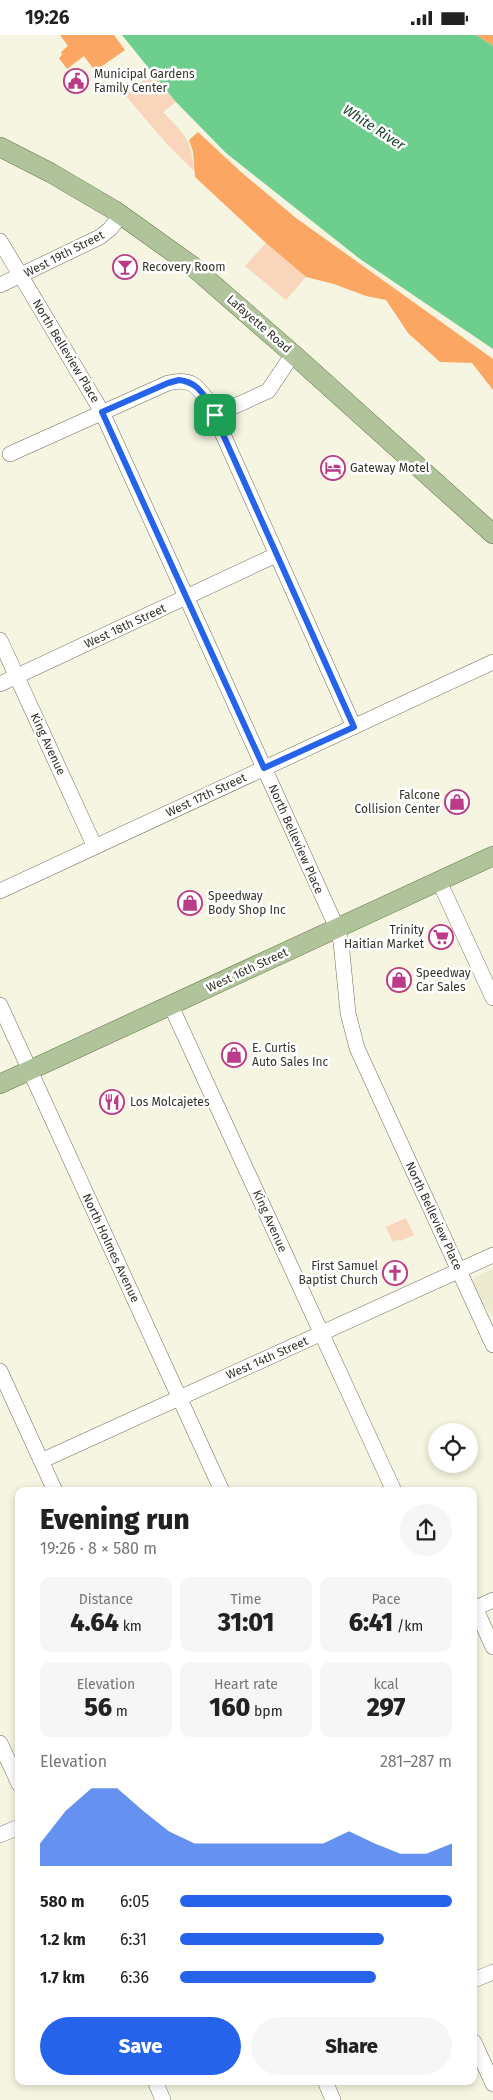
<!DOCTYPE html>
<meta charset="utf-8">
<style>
:root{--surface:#fff;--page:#f6f6f6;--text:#222;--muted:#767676;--accent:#2563eb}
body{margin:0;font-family:"Fira Sans",sans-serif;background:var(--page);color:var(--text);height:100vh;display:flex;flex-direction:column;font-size:19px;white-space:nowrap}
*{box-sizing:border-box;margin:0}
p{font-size:16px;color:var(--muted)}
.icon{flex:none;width:28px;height:28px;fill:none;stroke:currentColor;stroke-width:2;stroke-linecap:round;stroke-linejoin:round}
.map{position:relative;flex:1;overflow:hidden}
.drawer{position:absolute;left:15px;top:1452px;width:462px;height:598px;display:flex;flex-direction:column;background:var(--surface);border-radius:10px;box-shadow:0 2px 8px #0003}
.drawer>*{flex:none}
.controls{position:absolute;left:428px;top:1388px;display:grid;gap:10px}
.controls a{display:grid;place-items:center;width:50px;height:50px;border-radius:50%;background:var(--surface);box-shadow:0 2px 8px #0003;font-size:25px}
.pin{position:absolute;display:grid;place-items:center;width:42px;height:42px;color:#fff;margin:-21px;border-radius:10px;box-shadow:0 2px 8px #0006}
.round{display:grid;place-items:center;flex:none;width:52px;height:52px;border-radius:26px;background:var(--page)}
.overview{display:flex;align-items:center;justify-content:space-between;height:85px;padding:0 25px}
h1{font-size:28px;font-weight:800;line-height:38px}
.stats{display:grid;grid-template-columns:repeat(3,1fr);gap:8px;height:85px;padding:5px 25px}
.stats div{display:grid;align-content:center;border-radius:10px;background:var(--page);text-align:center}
.stats b{font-size:25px;font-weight:800}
.stats small{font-size:14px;font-weight:400}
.stats p{font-size:14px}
.chart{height:140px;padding:10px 25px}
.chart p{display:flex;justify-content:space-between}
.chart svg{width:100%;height:90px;margin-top:5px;fill:var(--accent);opacity:.7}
.button{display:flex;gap:10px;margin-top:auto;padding:10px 25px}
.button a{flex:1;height:58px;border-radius:30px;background:var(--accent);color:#fff;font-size:20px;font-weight:800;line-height:58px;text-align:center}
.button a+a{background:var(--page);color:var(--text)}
ul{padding:0 25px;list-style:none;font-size:16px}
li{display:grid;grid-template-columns:80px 60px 1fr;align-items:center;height:38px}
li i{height:12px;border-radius:6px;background:var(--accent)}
.status{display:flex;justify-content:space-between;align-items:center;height:35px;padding:0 25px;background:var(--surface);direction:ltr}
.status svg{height:14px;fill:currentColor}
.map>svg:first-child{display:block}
</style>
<div class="status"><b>19:26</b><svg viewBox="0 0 49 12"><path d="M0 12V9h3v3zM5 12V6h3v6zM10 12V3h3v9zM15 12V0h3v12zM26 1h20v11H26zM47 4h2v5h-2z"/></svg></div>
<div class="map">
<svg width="493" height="2065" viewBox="0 0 493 2065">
<rect width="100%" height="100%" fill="#f6f5e1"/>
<path fill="#ecebcf" d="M493 1234V1281L483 1269 473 1247 475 1242Z"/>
<g fill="#f8d5bb">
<path d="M152 38 176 67 163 77C185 101 191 102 194 136L167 109 125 60Z"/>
<path d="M266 208 306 242 286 265 245 231Z"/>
<path d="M406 1183 414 1200 400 1206 399 1204 393 1207 386 1192Z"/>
</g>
<g fill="#fba763">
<path d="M60 0H114L125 15 95 36 84 21 67 34 59 23 62 20 61 17 68 11Z"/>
<path d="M476 0H493V11Z"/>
<path d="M198 97 241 137 296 183 493 324V355L472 328 440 327 408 298 386 265 366 261 334 249 306 242 266 208 195 142 193 117 189 105Z"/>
</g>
<path fill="#6dce8e" d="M122 0H476L493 11V314L360 224 226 118 176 67Z"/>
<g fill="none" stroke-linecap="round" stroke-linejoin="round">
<defs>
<g id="minor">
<path d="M0 206 102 377 337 893 341 907 348 978 357 1013 493 1310"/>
<path d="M0 250 100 202 110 194 121 180"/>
<path d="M215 380 268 356 293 319"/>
<path d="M10 419 168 348C190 343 196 349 208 366L354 692"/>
<path d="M0 605 95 812"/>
<path d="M0 649 276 520"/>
<path d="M439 846 493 963"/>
<path d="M0 856 493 627"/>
<path d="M0 970 222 1456"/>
<path d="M171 971 394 1456"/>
<path d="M0 1336 55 1456"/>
<path d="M41 1426 493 1220"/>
<path d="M474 1570 493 1612"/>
<path d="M474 1574 493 1565"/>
<path d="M0 1708 19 1749"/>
<path d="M0 1800 19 1792"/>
<path d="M474 1945 493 1937"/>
<path d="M474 2007 493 2049"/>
<path d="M155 2046 163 2065"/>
<path d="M325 2046 333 2065"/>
</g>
<g id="major">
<path d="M0 112 51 138 114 175 191 230 293 319 493 499"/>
<path d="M0 1049 493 821"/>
</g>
</defs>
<use href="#minor" stroke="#6e6d5c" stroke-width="16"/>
<use href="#major" stroke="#627749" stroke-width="20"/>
<use href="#minor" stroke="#fff" stroke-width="15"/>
<use href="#major" stroke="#b0c39b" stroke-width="19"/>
</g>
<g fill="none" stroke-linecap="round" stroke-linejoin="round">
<defs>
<path id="route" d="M179 345C194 347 200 354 208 366L354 692 264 733 102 377 168 348Z"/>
</defs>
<use href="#route" stroke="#fff" stroke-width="10"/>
<use href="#route" stroke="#2563eb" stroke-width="6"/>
</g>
<defs>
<symbol id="civic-ring" viewBox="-11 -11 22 22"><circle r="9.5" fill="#fff" stroke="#ba3b88" stroke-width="1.5"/><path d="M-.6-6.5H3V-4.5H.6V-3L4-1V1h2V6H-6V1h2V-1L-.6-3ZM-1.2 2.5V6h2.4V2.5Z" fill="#ba3b88"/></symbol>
<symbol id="bar-ring" viewBox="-11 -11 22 22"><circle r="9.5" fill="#fff" stroke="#ba3b88" stroke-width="1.5"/><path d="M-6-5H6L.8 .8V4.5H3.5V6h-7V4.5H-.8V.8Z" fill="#ba3b88"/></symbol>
<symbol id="hotel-ring" viewBox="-11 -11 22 22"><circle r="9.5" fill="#fff" stroke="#ba3b88" stroke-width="1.5"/><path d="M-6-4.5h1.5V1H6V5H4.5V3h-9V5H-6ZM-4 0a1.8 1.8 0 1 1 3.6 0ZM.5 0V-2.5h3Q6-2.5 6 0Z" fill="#ba3b88"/></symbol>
<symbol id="shop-ring" viewBox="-11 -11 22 22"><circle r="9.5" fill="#fff" stroke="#ba3b88" stroke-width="1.5"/><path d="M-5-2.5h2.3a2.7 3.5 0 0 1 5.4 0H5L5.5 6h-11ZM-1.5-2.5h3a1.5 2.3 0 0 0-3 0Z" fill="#ba3b88"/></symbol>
<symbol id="supermarket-ring" viewBox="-11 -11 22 22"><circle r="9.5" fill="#fff" stroke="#ba3b88" stroke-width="1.5"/><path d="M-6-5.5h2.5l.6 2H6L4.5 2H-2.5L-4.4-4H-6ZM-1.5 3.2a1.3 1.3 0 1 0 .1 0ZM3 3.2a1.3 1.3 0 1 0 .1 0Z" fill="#ba3b88"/></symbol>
<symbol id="restaurant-ring" viewBox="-11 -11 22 22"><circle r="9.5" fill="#fff" stroke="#ba3b88" stroke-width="1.5"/><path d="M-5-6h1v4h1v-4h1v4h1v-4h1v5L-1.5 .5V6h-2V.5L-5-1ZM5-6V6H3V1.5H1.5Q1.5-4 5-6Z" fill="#ba3b88"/></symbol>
<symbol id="church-ring" viewBox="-11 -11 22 22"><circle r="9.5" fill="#fff" stroke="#ba3b88" stroke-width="1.5"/><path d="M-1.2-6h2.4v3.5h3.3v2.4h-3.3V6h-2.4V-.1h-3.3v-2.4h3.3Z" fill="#ba3b88"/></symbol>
</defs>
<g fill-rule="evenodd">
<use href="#civic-ring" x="62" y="32" width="28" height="28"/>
<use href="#bar-ring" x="111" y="218" width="28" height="28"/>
<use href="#hotel-ring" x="319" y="419" width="28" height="28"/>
<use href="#shop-ring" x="443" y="753" width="28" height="28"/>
<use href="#shop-ring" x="176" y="854" width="28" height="28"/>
<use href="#supermarket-ring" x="427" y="888" width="28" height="28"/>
<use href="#shop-ring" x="385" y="931" width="28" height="28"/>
<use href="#shop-ring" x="220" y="1006" width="28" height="28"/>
<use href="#restaurant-ring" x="98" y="1053" width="28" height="28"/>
<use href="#church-ring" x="381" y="1224" width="28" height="28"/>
</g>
<g text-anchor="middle" stroke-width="5" stroke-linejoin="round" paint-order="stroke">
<g font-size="12" fill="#34342c" stroke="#fff" text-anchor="start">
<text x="94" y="43">Municipal Gardens<tspan x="94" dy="14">Family Center</tspan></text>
<text x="142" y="236">Recovery Room</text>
<text x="350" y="437">Gateway Motel</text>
<text x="440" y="764" text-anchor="end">Falcone<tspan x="440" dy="14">Collision Center</tspan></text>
<text x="208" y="865">Speedway<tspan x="208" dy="14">Body Shop Inc</tspan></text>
<text x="424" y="899" text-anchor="end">Trinity<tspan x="424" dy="14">Haitian Market</tspan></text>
<text x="416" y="942">Speedway<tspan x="416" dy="14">Car Sales</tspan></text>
<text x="252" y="1017">E. Curtis<tspan x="252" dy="14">Auto Sales Inc</tspan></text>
<text x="130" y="1071">Los Molcajetes</text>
<text x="378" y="1235" text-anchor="end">First Samuel<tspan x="378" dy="14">Baptist Church</tspan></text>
</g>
<g font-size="12" fill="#34342c" stroke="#fff">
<text transform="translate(64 219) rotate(-27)" y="4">West 19th Street</text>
<text transform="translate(259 289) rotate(41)" y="4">Lafayette Road</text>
<text transform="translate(66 316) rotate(59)" y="4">North Belleview Place</text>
<text transform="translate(125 591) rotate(-25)" y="4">West 18th Street</text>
<text transform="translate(48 709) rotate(65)" y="4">King Avenue</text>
<text transform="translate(206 760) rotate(-25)" y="4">West 17th Street</text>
<text transform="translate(296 804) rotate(66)" y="4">North Belleview Place</text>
<text transform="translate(247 935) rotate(-25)" y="4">West 16th Street</text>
<text transform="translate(434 1181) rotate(65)" y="4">North Belleview Place</text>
<text transform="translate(270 1186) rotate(66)" y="4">King Avenue</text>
<text transform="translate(111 1213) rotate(65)" y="4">North Holmes Avenue</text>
<text transform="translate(267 1323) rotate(-24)" y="4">West 14th Street</text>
</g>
<g font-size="14" font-style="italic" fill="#1c442a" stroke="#fff">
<text transform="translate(374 92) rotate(33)" y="5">White River</text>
</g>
</g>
</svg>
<div class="controls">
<a><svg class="icon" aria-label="locate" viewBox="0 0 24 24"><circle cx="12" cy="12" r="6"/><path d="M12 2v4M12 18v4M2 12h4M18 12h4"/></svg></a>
</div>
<div class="pin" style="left:215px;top:380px;background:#1e9e55"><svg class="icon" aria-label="arrive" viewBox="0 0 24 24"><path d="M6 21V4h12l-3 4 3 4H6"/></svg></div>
<section class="drawer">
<div class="overview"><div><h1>Evening run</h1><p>19:26 · 8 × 580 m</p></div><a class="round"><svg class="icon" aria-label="share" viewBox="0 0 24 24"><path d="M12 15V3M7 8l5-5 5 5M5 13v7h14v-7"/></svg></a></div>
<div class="stats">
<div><p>Distance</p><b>4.64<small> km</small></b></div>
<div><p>Time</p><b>31:01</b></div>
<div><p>Pace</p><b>6:41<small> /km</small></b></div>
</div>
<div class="stats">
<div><p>Elevation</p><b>56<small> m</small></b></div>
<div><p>Heart rate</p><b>160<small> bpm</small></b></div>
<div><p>kcal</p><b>297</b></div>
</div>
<div class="chart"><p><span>Elevation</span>281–287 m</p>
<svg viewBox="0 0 160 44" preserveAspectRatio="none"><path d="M0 44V33L10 17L20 6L30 6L40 17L50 27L60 33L70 33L80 33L90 33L100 33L110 33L120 27L130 33L140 38L150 38L160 33V44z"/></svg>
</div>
<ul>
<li><b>580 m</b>6:05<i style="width:100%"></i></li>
<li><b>1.2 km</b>6:31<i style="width:75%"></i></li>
<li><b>1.7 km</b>6:36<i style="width:72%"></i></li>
</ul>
<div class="button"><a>Save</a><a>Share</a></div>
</section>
</div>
